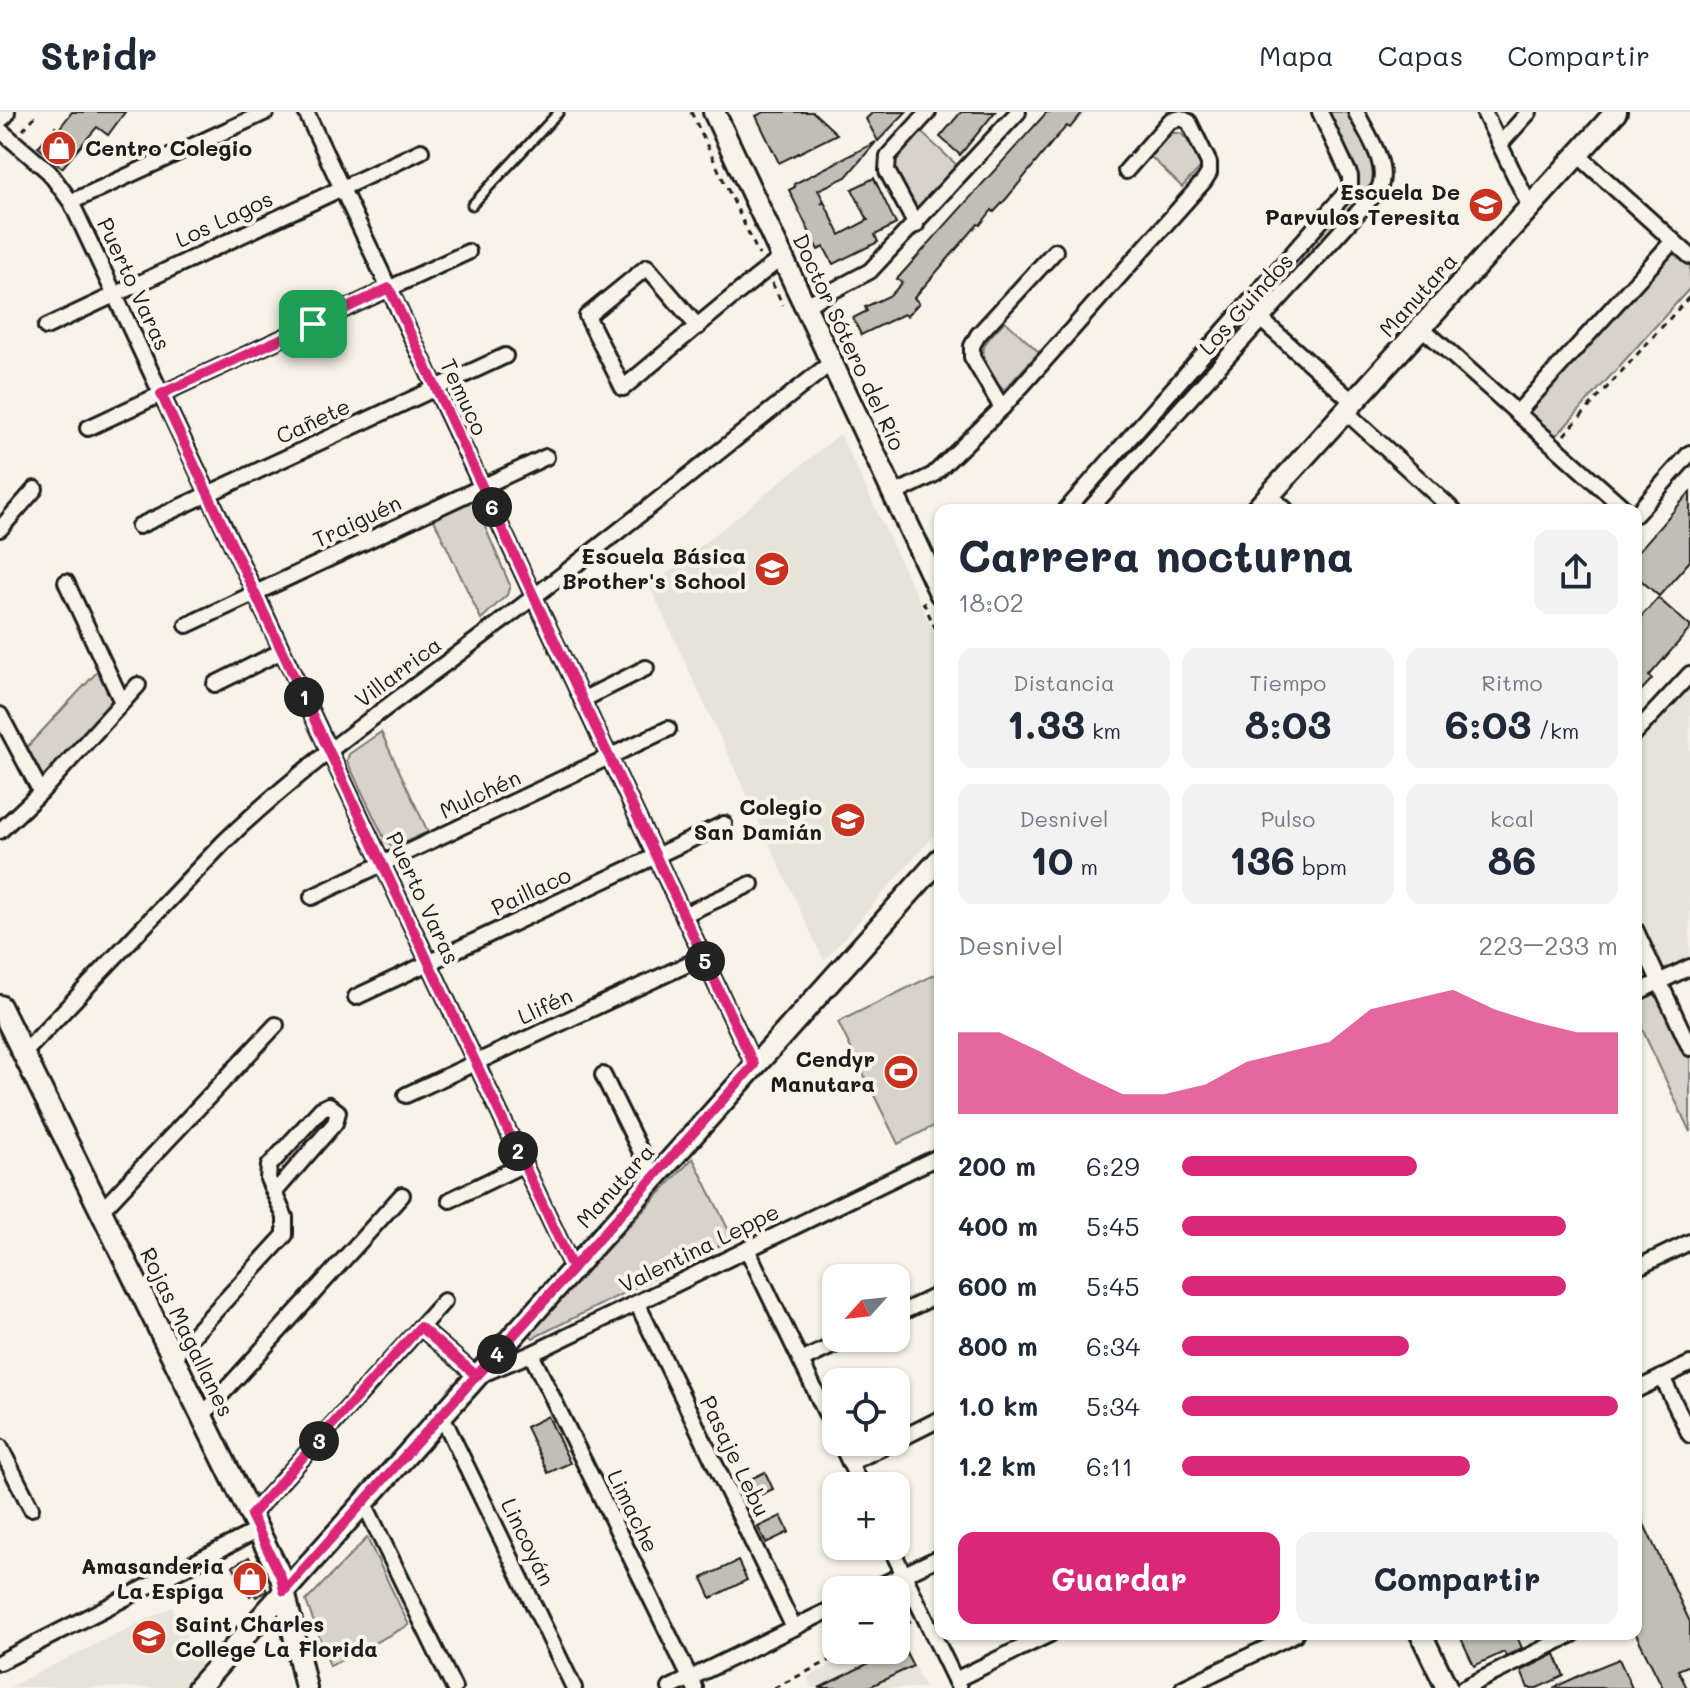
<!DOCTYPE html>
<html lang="es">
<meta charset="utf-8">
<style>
:root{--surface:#fff;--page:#f2f2f3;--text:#1f2937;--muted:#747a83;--line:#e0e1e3;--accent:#db2777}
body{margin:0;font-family:Mali,sans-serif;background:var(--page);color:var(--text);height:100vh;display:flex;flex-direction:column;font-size:30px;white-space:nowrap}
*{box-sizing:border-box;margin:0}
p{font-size:26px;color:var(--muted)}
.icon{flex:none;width:44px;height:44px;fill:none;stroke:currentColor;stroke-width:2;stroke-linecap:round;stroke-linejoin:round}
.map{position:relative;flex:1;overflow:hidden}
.sheet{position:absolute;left:934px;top:392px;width:708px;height:1136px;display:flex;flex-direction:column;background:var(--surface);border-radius:16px;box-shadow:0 2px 6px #0004}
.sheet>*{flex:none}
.needle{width:52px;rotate:243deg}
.tools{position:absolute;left:822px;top:1152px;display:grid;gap:16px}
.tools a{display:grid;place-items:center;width:88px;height:88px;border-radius:16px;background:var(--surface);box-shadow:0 2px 6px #0004;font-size:40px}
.pin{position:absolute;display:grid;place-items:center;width:68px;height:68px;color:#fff;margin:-34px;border-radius:16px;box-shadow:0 4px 12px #0006}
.km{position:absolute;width:40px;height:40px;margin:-20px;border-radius:50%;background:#222;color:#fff;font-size:22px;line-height:40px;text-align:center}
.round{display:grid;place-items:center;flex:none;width:84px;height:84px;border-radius:16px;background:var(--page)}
.headline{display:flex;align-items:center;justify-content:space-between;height:136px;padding:0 24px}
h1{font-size:44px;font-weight:800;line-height:60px}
.stats{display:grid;grid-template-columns:repeat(3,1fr);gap:12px;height:136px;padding:8px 24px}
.stats div{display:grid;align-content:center;border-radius:16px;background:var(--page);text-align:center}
.stats b{font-size:40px;font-weight:800}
.stats small{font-size:22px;font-weight:400}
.stats p{font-size:22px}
.chart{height:224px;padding:16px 24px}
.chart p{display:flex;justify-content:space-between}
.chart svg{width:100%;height:144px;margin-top:8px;fill:var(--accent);opacity:.7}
.button{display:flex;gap:16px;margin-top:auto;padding:16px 24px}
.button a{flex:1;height:92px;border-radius:16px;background:var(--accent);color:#fff;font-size:32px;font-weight:800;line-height:92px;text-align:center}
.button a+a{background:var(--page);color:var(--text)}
ul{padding:0 24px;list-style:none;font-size:26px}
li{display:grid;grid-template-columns:128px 96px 1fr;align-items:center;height:60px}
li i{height:20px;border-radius:10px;background:var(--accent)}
header{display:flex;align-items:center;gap:48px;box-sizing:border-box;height:112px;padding:0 40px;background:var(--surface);border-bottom:2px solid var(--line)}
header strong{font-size:38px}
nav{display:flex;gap:44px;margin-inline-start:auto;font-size:28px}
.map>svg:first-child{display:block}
</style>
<header>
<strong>Stridr</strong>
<nav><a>Mapa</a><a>Capas</a><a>Compartir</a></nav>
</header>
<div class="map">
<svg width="1690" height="1576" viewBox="0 0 1690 1576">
<rect width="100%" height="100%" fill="#f7f3e8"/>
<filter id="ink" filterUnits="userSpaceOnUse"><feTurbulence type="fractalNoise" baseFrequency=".0125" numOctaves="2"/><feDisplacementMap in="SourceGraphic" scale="16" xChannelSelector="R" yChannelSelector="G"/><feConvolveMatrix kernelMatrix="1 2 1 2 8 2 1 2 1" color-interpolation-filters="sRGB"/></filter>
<g filter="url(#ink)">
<g fill="#e6e3d9">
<path d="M840 322 940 533V716L824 849 650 475Z"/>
<path d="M1690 574V846L1665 858 1636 793V632Z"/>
<path d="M172 1495 202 1555 183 1576 9 1575Z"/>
<path d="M898 1521 925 1576H867L913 1554 903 1534 896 1537Z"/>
<path d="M863 1538H895L849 1560 856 1576 843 1565 823 1574 824 1576H812L807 1565Z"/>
</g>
<g fill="#d7d3cb" stroke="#7a7874" stroke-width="2">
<path d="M1322 0H1355L1381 66 1085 398H1069L1350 79Z"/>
<path d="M921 20 959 55 920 97 912 95 894 59 893 49Z"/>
<path d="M1172 21H1181L1200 43V56L1182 75 1150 44Z"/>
<path d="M1666 140H1674L1690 153V176L1559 321 1554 323 1528 300 1529 294Z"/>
<path d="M1005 209 1039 240 1005 277 997 274C980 237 975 240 1005 209Z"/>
<path d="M469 389 476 394 510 473 507 483 481 507 433 406Z"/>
<path d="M99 558 115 587 43 665 27 635Z"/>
<path d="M381 620 428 720 394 735 386 730 347 649 349 642Z"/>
<path d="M1636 829 1690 943V1020L1636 904Z"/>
<path d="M940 860V1011L898 1032 838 910Z"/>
<path d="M693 1046 733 1127 533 1226 528 1221Z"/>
<path d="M367 1426 409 1513 330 1554 306 1489Z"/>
</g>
<g fill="#c0beb5" stroke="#1c1c1c" stroke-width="2">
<path d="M72 0H125L108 23 97 15 62 56 38 35 55 15 58 18Z"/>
<path d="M764 0H813L837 22 779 51 756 4Z"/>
<path d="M873 0H906L878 29 866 7Z"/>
<path d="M961 0H995L960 43 940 25Z"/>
<path d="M1047 0H1083L1070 16 1067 14 1054 28 1007 86 994 100 992 98 980 113 978 112 914 186 919 191 907 204 904 202 861 223 853 206 867 199 865 195 891 183 902 171 897 167Z"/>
<path d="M876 30 846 65 818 78 824 89 821 92 824 90 840 123 868 108 852 77 874 66 896 112 875 123 878 130 833 152 824 135 818 138 789 78 795 75 794 72Z"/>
<path d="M1690 380V449L1659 484 1636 464V442Z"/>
<path d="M1658 486 1690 514V517L1649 564 1652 567 1636 584V510Z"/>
<path d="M548 1304 570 1351 548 1361 526 1315Z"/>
<path d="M765 1360 773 1377 746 1390 738 1373Z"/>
<path d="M1636 1395 1690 1510V1553L1678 1558 1687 1576H1663L1636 1522Z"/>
<path d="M781 1404 789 1420 766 1431 758 1415Z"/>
<path d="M249 1445 267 1479 256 1485 254 1481 250 1484 233 1454Z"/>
<path d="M738 1449 747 1468 711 1486 702 1466Z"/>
<path d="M1459 1522H1516L1522 1536 1506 1544 1504 1540 1474 1554Z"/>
<path d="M903 1534 913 1554 867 1576H819Z"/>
<path d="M1555 1542 1564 1564 1537 1576H1528L1521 1559Z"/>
<path d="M1619 1547 1632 1576H1553L1592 1558Z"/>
</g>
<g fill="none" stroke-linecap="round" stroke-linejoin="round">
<defs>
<path id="service" d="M472 93 559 0"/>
<g id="minor">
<path d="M306 0 754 953"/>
<path d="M1484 0 1530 95"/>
<path d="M0 18 49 60 71 90 573 1157"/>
<path d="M1500 32 1529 0"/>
<path d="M1577 42 1690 144"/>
<path d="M71 90 266 0"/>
<path d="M916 113 887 59 888 44 928 0"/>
<path d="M806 193 870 159 1018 0"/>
<path d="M1255 202 1353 290"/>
<path d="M46 215 421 39"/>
<path d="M698 215 647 155 587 204 623 276C676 233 728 186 783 145"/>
<path d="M1421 215 1626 398"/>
<path d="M1002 296 972 245V234L978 223 1055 139"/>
<path d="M1345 299 1453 398"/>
<path d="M1517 301 1673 129"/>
<path d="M88 316 468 140"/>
<path d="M894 382 933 363 1002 296 1204 69 1209 61V51L1189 10 1181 6 1170 9 1126 59"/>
<path d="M1269 383 1286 398"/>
<path d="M1066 398 1350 76V64L1320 0"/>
<path d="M1089 398 1379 77C1390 53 1367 22 1356 0"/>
<path d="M1636 402 1690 341"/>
<path d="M139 414 505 244"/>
<path d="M0 417 35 377"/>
<path d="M66 470 122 590"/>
<path d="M187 513 546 345"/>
<path d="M215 572 282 539"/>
<path d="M582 588 646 556"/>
<path d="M0 603 41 680"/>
<path d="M1636 620 1690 562"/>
<path d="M0 719 41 680 138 573"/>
<path d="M312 785 668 617"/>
<path d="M683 803 751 772"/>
<path d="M1636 819 1690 936"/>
<path d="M1636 881 1690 855"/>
<path d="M356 885 724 712"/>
<path d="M23 942 223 731C306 650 405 583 498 512 611 427 721 338 832 250"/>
<path d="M603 963 654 1067"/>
<path d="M406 983 703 845"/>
<path d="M450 1088 524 1052"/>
<path d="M101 1099 276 913"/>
<path d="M747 1137 836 1322"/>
<path d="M1636 1156 1690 1130"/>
<path d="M637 1191 794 1516"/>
<path d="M896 1203 940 1182"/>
<path d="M420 1215 477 1264 531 1242 940 1044"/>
<path d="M531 1242 695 1576"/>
<path d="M173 1245 285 1123V1105L268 1067 269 1054 321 997 329 993 338 1000 335 1011 274 1081"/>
<path d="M801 1249 849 1226"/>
<path d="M1662 1265 1690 1323"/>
<path d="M1636 1278 1690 1252"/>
<path d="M202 1304 402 1083"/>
<path d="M442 1304 574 1576"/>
<path d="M896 1329 940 1307"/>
<path d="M840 1330 861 1374"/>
<path d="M0 1335 31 1396"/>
<path d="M850 1351 894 1330"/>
<path d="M364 1391 454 1576"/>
<path d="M251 1403 444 1189"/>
<path d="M890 1434 959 1576"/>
<path d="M871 1478 940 1445"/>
<path d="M0 1550 258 1418"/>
<path d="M955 1568 1050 1522"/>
<path d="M670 1576 836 1495"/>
<path d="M1183 1576 1295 1522"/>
<path d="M1464 1576 1573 1522"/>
</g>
<g id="secondary">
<path d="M714 0 940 481"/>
<path d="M1256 398 1616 0"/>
<path d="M0 894 281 1465 306 1576"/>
<path d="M1421 1522 1447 1576"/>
<path d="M198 1576 940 747"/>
</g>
<path id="primary" d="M0 2 2 0"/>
</defs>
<use href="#service" stroke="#1c1c1c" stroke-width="13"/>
<use href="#minor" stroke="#1c1c1c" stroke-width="20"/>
<use href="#secondary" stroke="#1c1c1c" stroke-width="26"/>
<use href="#primary" stroke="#1c1c1c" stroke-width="30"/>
<g stroke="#1c1c1c" stroke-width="3" stroke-dasharray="6 6" stroke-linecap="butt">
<path d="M691 0 759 143"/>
<path d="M23 18 39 0"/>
<path d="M772 171 783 193"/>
<path d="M1564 323 1690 184"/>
<path d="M923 490 940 526"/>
<path d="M896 1516 911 1509"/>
<path d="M774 1576 851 1538"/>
</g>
<use href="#service" stroke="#f7f3e8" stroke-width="7"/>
<use href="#minor" stroke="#f7f3e8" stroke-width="14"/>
<use href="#secondary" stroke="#f7f3e8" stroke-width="20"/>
<use href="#primary" stroke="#f7f3e8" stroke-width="24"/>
</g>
</g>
<g fill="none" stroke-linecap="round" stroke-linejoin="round" filter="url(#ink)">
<defs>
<path id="route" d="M313 212 161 282 573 1157 477 1264 420 1215 251 1403 281 1465 284 1479 754 953 389 176 313 212"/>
</defs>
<use href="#route" stroke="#fff" stroke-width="16"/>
<use href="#route" stroke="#db2777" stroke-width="10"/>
</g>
<defs>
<symbol id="shop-disc" viewBox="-11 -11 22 22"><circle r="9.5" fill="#c8321e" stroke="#f7f3e8"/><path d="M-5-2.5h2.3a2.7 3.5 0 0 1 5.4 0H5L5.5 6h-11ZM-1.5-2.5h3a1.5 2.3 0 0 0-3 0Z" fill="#fff"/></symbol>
<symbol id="school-disc" viewBox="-11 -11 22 22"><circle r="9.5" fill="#c8321e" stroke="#f7f3e8"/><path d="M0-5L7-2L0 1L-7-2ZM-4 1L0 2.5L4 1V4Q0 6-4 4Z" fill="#fff"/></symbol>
<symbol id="stadium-disc" viewBox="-11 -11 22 22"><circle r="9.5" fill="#c8321e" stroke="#f7f3e8"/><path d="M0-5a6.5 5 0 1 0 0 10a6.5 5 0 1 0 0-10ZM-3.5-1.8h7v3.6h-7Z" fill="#fff"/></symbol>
</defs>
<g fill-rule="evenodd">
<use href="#shop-disc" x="39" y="16" width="40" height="40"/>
<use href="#school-disc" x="1466" y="73" width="40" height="40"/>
<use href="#school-disc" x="752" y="437" width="40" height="40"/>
<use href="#school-disc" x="828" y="688" width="40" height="40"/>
<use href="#stadium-disc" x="881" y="940" width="40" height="40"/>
<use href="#shop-disc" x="230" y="1447" width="40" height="40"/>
<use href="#school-disc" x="129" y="1505" width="40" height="40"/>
</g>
<g text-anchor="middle" stroke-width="8" stroke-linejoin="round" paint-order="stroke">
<g font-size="22" font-weight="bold" fill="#1c1c1c" stroke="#f7f3e8" text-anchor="end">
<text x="85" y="44" text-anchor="start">Centro Colegio</text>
<text x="1460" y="88">Escuela De<tspan x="1460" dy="25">Parvulos Teresita</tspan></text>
<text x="746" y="452">Escuela Básica<tspan x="746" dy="25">Brother's School</tspan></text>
<text x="822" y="703">Colegio<tspan x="822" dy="25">San Damián</tspan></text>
<text x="875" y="955">Cendyr<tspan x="875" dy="25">Manutara</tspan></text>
<text x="224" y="1462">Amasanderia<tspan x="224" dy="25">La Espiga</tspan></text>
<text x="175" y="1520" text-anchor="start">Saint Charles<tspan x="175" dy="25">College La Florida</tspan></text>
</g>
<g font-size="22" fill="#1c1c1c" stroke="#f7f3e8">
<text transform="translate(224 107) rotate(-25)" y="8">Los Lagos</text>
<text transform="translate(134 172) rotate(65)" y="8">Puerto Varas</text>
<text transform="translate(1418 183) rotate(-48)" y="8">Manutara</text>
<text transform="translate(1246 192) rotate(-48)" y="8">Los Guindos</text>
<text transform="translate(849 230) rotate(65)" y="8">Doctor Sótero del Río</text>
<text transform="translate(464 285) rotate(65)" y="8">Temuco</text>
<text transform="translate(313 309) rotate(-25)" y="8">Cañete</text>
<text transform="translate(357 409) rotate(-25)" y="8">Traiguén</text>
<text transform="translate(398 560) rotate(-37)" y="8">Villarrica</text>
<text transform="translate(480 682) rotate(-25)" y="8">Mulchén</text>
<text transform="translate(531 779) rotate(-25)" y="8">Paillaco</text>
<text transform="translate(423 786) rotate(65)" y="8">Puerto Varas</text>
<text transform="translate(545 894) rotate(-25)" y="8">Llifén</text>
<text transform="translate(615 1074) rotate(-48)" y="8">Manutara</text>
<text transform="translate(699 1136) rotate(-26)" y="8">Valentina Leppe</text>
<text transform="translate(187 1220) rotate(64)" y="8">Rojas Magallanes</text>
<text transform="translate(735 1344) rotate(64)" y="8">Pasaje Lebu</text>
<text transform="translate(633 1399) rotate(64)" y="8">Limache</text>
<text transform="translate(528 1430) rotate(64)" y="8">Lincoyán</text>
</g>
</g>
</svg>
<div class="tools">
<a><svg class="needle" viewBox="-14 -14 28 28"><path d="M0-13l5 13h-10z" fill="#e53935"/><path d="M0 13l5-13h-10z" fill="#747a83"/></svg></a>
<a><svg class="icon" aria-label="locate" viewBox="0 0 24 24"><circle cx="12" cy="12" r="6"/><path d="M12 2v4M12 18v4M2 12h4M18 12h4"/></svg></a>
<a>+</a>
<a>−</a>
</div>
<div class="pin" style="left:313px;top:212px;background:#1e9e55"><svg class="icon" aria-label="arrive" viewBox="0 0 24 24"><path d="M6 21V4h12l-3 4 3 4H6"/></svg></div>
<b class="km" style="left:304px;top:585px">1</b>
<b class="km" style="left:518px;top:1039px">2</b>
<b class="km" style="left:319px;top:1329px">3</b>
<b class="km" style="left:497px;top:1242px">4</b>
<b class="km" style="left:705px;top:849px">5</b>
<b class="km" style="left:492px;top:395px">6</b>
<section class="sheet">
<div class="headline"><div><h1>Carrera nocturna</h1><p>18:02</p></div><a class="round"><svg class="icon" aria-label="share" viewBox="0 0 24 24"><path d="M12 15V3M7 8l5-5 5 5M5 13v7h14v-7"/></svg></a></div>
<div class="stats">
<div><p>Distancia</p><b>1.33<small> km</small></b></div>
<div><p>Tiempo</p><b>8:03</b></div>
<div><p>Ritmo</p><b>6:03<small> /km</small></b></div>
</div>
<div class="stats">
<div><p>Desnivel</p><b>10<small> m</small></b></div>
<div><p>Pulso</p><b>136<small> bpm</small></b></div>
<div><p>kcal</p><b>86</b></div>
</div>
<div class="chart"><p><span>Desnivel</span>223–233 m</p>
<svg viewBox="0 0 160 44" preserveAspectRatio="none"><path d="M0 44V19L10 19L20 25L30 32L40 38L50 38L60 35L70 28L80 25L90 22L100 12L110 9L120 6L130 12L140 16L150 19L160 19V44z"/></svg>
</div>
<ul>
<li><b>200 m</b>6:29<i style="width:54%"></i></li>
<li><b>400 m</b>5:45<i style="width:88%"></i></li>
<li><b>600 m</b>5:45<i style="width:88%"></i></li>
<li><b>800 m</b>6:34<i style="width:52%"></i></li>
<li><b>1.0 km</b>5:34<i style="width:100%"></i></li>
<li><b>1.2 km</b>6:11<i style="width:66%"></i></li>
</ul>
<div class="button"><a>Guardar</a><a>Compartir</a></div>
</section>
</div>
